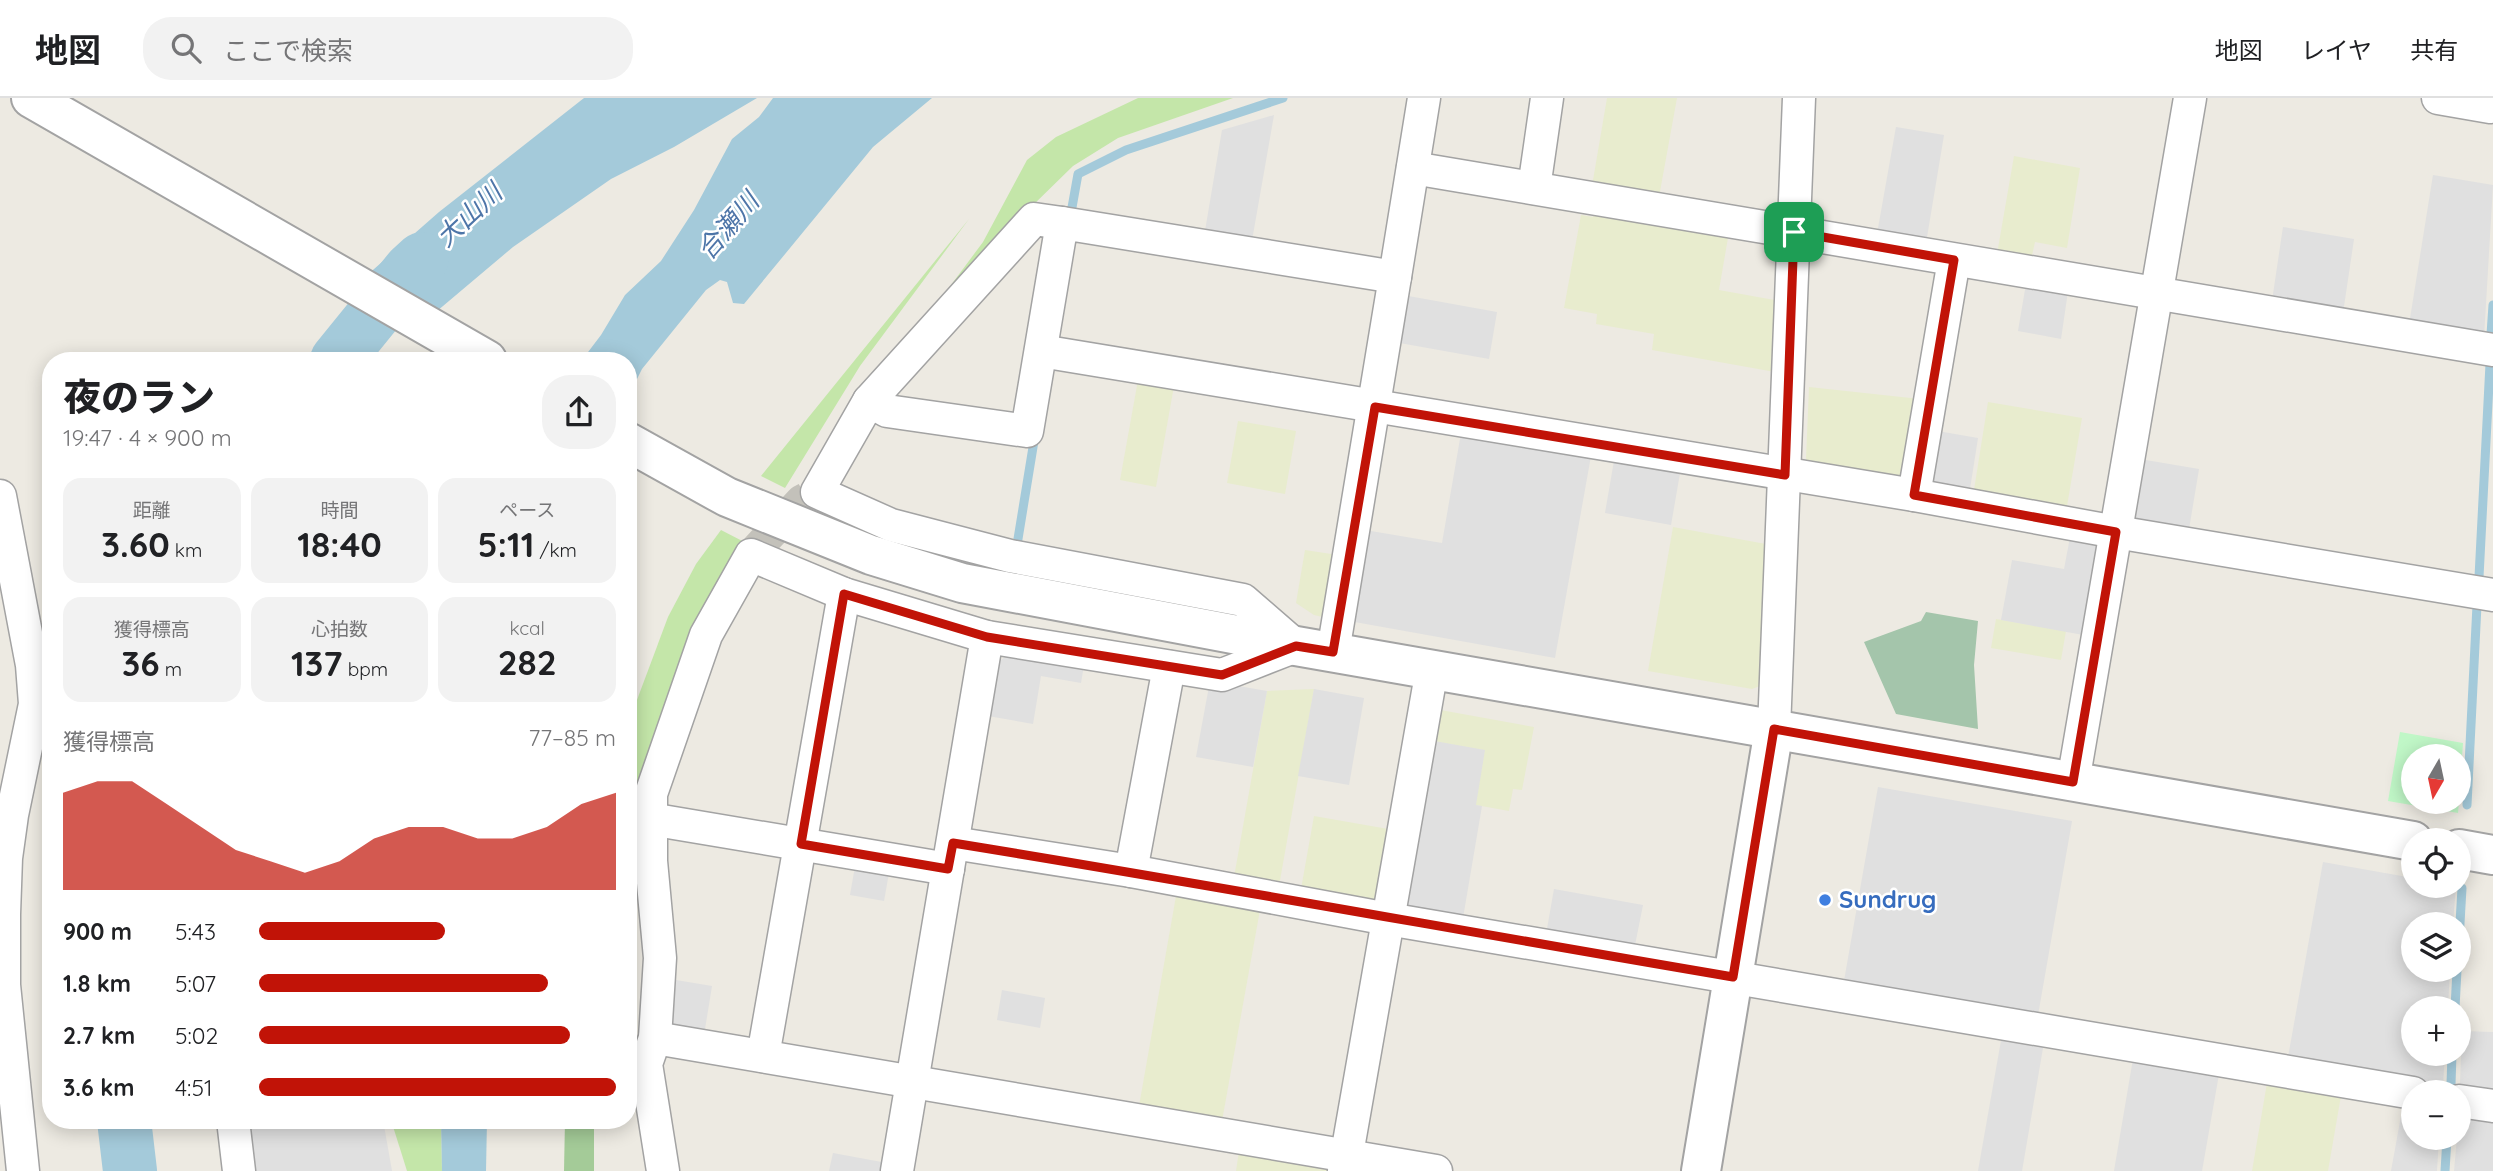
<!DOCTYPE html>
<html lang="ja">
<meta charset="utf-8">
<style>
:root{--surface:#fff;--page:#f2f2f2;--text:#202124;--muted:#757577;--line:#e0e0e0;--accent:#c11307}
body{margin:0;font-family:Quicksand,"Noto Sans JP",sans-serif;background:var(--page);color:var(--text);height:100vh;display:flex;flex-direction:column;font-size:26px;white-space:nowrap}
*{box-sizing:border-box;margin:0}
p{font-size:23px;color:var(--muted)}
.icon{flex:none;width:38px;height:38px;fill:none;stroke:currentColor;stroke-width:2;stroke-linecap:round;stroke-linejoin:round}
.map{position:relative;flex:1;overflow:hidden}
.details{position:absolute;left:42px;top:254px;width:595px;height:777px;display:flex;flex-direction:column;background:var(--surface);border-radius:28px;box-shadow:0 4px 18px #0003}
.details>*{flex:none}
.needle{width:46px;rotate:189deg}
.tools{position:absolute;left:2401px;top:646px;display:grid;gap:14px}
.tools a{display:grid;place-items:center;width:70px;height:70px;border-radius:50%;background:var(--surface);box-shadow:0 4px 18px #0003;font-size:35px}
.pin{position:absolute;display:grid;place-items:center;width:60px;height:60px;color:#fff;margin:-30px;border-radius:14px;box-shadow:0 4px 10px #0006}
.round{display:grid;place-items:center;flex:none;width:74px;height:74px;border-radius:28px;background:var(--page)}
.summary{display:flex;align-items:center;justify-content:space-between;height:119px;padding:0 21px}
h1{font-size:38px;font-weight:800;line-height:52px}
.metrics{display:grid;grid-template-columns:repeat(3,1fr);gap:10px;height:119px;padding:7px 21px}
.metrics div{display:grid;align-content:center;border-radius:18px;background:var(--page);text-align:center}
.metrics b{font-size:35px;font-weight:800}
.metrics small{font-size:19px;font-weight:400}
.metrics p{font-size:19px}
.chart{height:196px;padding:14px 21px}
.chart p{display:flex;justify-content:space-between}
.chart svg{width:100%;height:126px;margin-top:7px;fill:var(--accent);opacity:.7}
ul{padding:0 21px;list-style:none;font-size:23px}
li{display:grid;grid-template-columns:112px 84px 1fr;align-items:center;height:52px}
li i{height:18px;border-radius:9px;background:var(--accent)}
header{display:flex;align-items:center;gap:42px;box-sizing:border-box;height:98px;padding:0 35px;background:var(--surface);border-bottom:2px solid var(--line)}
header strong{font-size:33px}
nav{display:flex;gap:38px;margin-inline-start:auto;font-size:24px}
.search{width:490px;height:63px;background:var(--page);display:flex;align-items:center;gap:18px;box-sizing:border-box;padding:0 24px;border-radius:28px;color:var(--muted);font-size:26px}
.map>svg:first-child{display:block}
</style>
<header>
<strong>地図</strong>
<div class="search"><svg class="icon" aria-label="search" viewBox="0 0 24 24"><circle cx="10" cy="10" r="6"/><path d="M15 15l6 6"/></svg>ここで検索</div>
<nav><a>地図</a><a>レイヤ</a><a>共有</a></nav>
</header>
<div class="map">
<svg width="2493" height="1073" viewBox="0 0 2493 1073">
<rect width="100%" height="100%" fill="#edeae2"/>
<g fill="#e8ecce">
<path d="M1607 0H1677L1659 99 1592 88Z"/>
<path d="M2014 58 2080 70 2067 150 2035 144 2031 162 1997 156Z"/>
<path d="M1595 110 1729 134 1719 192 1780 203 1775 274 1652 252 1654 236 1596 226 1597 216 1564 210 1581 117 1593 119Z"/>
<path d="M1138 282 1174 288 1156 389 1120 382Z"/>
<path d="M1809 289 1920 301 1907 380 1812 370 1806 361Z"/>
<path d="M1988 304 2082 320 2066 414 1973 398Z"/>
<path d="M1238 323 1296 333 1285 396 1227 385Z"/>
<path d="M1673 429 1766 446 1760 588 1752 591 1648 573Z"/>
<path d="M1305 452 1338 457 1327 520 1314 517 1296 505Z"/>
<path d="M1996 521 2066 533 2061 562 1991 550Z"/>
<path d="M1314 591 1279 788 1234 779 1267 593Z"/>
<path d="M1435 611 1534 629 1522 692 1513 691 1509 713 1476 707 1429 642Z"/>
<path d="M1314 718 1394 732 1376 804 1301 791Z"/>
<path d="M1176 798 1260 812 1222 1023 1139 1008Z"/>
<path d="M2268 979 2342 992 2328 1073H2252Z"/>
<path d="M1239 1053 1327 1069 1329 1073H1236Z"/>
</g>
<g fill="#c4e6a9">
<path d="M1138 0H1233L1118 40 1073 68 988 151 896 261 983 144 1027 62 1056 39Z"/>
<path d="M969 121 860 268 785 390 761 378Z"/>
<path d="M721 432 752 448 640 685 628 680V626L668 519 696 466Z"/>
<path d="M391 1022H441L442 1073H407Z"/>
</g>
<path fill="#a4cb98" d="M565 1022H594V1073H564Z"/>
<path fill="#a4c5ab" d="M1926 514 1978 523 1974 567 1978 631 1896 616 1864 544 1921 523Z"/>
<path fill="#c0f7c7" d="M2400 634 2463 645 2459 702V658H2413V704H2459L2458 715 2388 703Z"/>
<g fill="#e0e0e0">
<path d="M1274 17 1251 148 1204 139 1222 32Z"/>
<path d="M1896 29 1944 37 1926 145 1877 136Z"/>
<path d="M2433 77 2493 87 2484 239 2409 227Z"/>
<path d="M2283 129 2354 141 2343 215 2272 203Z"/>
<path d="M2026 186 2068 193 2061 241 2018 233Z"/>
<path d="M1403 197 1497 214 1489 261 1394 244Z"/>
<path d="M1932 332 1978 340 1969 397 1930 391Z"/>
<path d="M1461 335 1591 358 1555 560 1349 523 1365 432 1442 445Z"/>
<path d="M2140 361 2199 371 2189 431 2138 423 2131 414Z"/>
<path d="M1614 363 1680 375 1671 427 1605 415Z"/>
<path d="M2071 434 2099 439 2089 538 2001 522 2012 462 2064 471Z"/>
<path d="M1012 554 1084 567 1081 585 1041 578 1033 626 988 618 998 564Z"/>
<path d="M1210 583 1267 593 1253 669 1196 659Z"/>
<path d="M1314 591 1364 600 1349 687 1298 678Z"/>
<path d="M1429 642 1485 652 1476 707 1482 708 1463 820 1408 810 1401 801Z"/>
<path d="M1878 689 2072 723 2038 917 1844 883Z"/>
<path d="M856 763 890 769 884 803 850 797Z"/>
<path d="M2323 764 2413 780V788H2456L2453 826H2413V872H2450L2448 910H2413V956H2445L2443 987 2288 959Z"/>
<path d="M1554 791 1643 807 1635 847 1547 831Z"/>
<path d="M670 881 712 888 704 937 672 931 666 922Z"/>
<path d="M1002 892 1045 900 1040 930 997 922Z"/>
<path d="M2462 933 2493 934V993L2460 987Z"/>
<path d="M2002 937 2044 944 2022 1073H1978Z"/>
<path d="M2133 961 2219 976 2202 1073H2114Z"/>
<path d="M2403 1007 2413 1009V1040H2439L2437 1073H2391Z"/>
<path d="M2459 1016 2493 1022V1073H2454L2457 1040H2459Z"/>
<path d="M240 1022H383L392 1073H245Z"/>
<path d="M833 1055 887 1065 886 1073H829Z"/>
</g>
<g fill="#a4cada">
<path d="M584 0H757L674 49 611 81 513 149 411 235 349 193 439 114Z"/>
<path d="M773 0H932L873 49 744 206 733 205 727 184 720 182 706 192 642 271 628 299V262H582L601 237 625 197 661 163 694 112 732 41 759 19Z"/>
<path d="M441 1022H487L486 1073H442Z"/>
</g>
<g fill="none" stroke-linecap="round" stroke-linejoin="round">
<g stroke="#a4cada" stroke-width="9">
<path d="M1071 115 1078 76 1126 52 1283 0"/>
<path d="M2491 236 2493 207"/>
<path d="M1017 447 1034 343"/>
<path d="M2479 479 2490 266"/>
<path d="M2467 707 2477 507"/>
<path d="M2459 843 2462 790"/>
<path d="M2455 910 2457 872"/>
<path d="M2451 986 2452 956"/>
<path d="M2445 1073 2447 1040"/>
</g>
<g stroke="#a4cada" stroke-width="54">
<path d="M337 262 410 172 422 161"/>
<path d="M124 1022 130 1073"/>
</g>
<path stroke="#c3c1ba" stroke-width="32" stroke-dasharray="32 16" stroke-linecap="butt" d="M751 457 801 403 817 394"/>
<defs>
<g id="minor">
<path d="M2438 0 2490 9"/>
<path d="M1413 70 2493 252"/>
<path d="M1534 90 1547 0"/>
<path d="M1041 253 1914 397 2116 434 2493 497"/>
<path d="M869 303 887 313 1027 333 1062 125 1395 179 1424 0"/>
<path d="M1914 397 1954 162"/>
<path d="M0 398 32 567 35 606 12 717 6 760 4 816V887L23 1073"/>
<path d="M1333 554 1395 179"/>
<path d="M1774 631 1799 0"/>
<path d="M2073 684 2190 0"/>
<path d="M650 721 948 771"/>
<path d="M953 745 1131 773 1388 821 2413 995"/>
<path d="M1131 773 1169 569"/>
<path d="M655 940 1436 1073"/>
<path d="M763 958 844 496"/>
<path d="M2459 1003 2493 1008"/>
<path d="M233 1022 239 1073"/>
<path d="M663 1073 646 966 655 940 660 860 651 763V696L706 537 751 457 844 496 987 539 1222 577 1296 548 1243 502 1010 458 891 427 817 394 869 303 1034 121 1062 125"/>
<path d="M897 1073 987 539"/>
<path d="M1344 1073 1432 571"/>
</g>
<g id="tertiary">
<path d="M31 0 487 262"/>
<path d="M628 344 727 399 871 457 962 485 1296 548 2413 743"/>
<path d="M2459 751 2493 757"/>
<path d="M1701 1073 1774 631"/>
</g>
</defs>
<use href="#minor" stroke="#a3a3a3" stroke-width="35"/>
<use href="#tertiary" stroke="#a3a3a3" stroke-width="42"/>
<use href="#minor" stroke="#fff" stroke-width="32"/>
<use href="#tertiary" stroke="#fff" stroke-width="38"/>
</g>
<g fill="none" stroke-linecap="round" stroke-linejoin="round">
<defs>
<path id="route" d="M1794 134 1954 162 1914 397 2116 434 2073 684 1774 631 1733 879C1473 835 1213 787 953 745L948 771 801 746 844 496 987 539 1222 577 1296 548 1333 554 1375 309 1785 377Z"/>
</defs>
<use href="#route" stroke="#fff" stroke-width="14"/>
<use href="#route" stroke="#c11307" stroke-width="9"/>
</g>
<circle fill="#3f7fe0" stroke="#fff" stroke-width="2.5" cx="1825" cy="802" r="7"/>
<g text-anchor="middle" stroke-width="5" stroke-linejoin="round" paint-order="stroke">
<g font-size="24" font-weight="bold" fill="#366cbe" stroke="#fff" text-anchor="start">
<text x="1839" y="810">Sundrug</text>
</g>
<g font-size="26" font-style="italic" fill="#4d75a8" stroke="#fff">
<text transform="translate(469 117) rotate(-43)" y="9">大山川</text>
<text transform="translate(728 128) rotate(-49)" y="9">合瀬川</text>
</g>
</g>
</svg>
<div class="tools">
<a><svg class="needle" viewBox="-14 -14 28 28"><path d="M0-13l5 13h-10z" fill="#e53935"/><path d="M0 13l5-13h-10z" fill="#757577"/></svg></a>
<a><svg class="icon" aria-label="locate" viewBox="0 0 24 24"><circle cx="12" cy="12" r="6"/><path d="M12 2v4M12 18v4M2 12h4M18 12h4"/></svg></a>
<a><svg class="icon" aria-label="layers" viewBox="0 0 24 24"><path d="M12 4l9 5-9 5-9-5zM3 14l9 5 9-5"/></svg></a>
<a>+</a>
<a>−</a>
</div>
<div class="pin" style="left:1794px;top:134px;background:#1e9e55"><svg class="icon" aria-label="arrive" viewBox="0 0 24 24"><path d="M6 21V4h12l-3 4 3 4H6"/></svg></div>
<section class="details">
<div class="summary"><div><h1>夜のラン</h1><p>19:47 · 4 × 900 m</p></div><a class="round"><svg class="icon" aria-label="share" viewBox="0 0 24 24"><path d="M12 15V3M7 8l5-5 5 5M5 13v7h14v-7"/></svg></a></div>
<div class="metrics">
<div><p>距離</p><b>3.60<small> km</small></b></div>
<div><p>時間</p><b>18:40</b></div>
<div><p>ペース</p><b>5:11<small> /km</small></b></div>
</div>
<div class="metrics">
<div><p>獲得標高</p><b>36<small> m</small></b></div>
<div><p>心拍数</p><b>137<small> bpm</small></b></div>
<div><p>kcal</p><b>282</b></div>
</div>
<div class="chart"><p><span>獲得標高</span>77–85 m</p>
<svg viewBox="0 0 160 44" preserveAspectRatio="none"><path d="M0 44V10L10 6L20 6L30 14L40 22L50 30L60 34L70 38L80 34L90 26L100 22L110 22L120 26L130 26L140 22L150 14L160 10V44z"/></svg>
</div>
<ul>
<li><b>900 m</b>5:43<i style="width:52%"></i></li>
<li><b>1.8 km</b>5:07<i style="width:81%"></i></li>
<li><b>2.7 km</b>5:02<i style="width:87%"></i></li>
<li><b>3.6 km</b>4:51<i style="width:100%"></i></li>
</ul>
</section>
</div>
